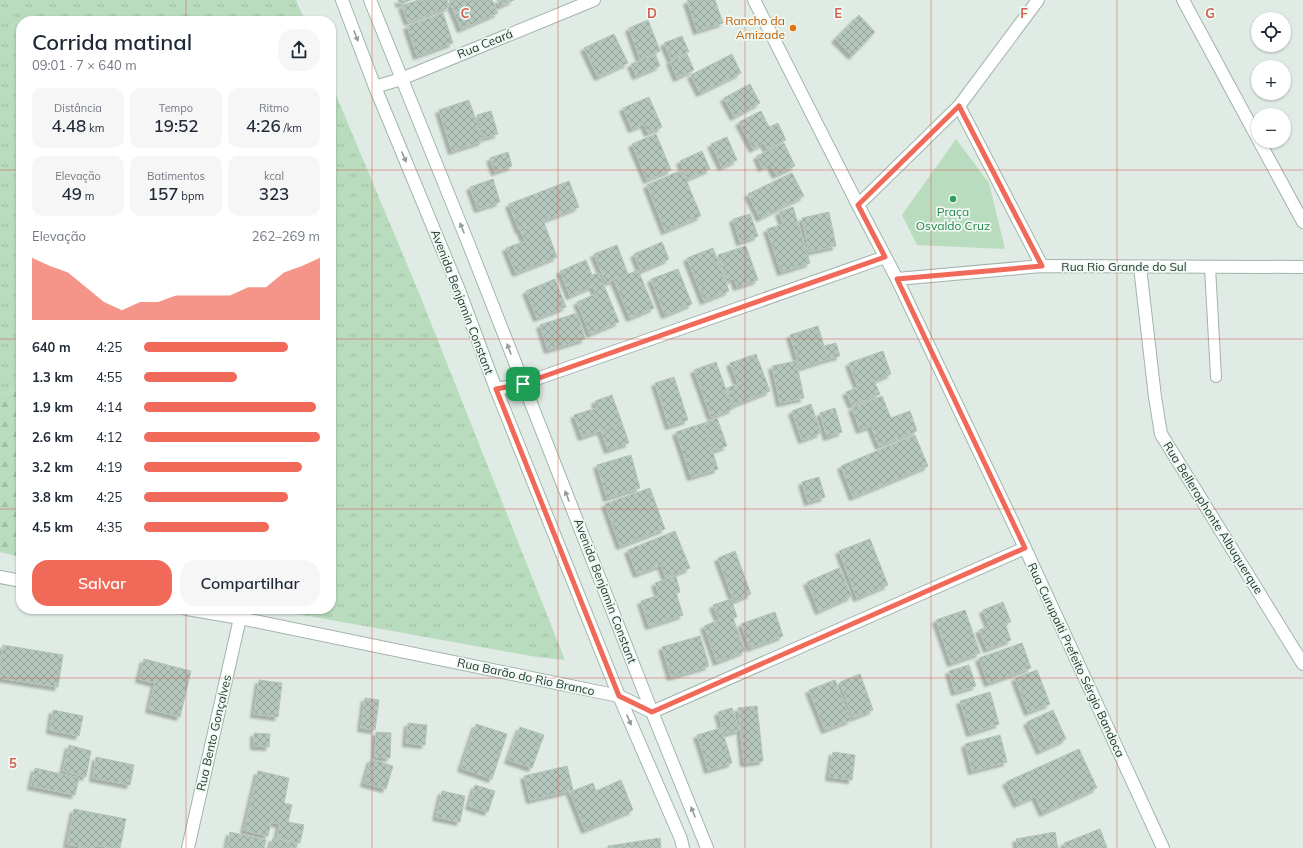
<!DOCTYPE html>
<html lang="pt">
<meta charset="utf-8">
<style>
:root{--surface:#fff;--page:#f6f6f7;--text:#1f2937;--muted:#747a83;--accent:#f16958}
body{margin:0;font-family:Mulish,sans-serif;background:var(--page);color:var(--text);height:100vh;display:flex;flex-direction:column;font-size:15px;white-space:nowrap}
*{box-sizing:border-box;margin:0}
p{font-size:13px;color:var(--muted)}
.icon{flex:none;width:22px;height:22px;fill:none;stroke:currentColor;stroke-width:2;stroke-linecap:round;stroke-linejoin:round}
.map{position:relative;flex:1;overflow:hidden}
.details{position:absolute;left:16px;top:16px;width:320px;height:598px;display:flex;flex-direction:column;background:var(--surface);border-radius:16px;box-shadow:0 1px 3px #0004}
.details>*{flex:none}
.controls{position:absolute;left:1251px;top:12px;display:grid;gap:8px}
.controls a{display:grid;place-items:center;width:40px;height:40px;border-radius:50%;background:var(--surface);box-shadow:0 1px 3px #0004;font-size:20px}
.pin{position:absolute;display:grid;place-items:center;width:34px;height:34px;color:#fff;margin:-17px;border-radius:8px;box-shadow:0 2px 6px #0006}
.round{display:grid;place-items:center;flex:none;width:42px;height:42px;border-radius:16px;background:var(--page)}
.overview{display:flex;align-items:center;justify-content:space-between;height:68px;padding:0 16px}
h1{font-size:22px;font-weight:600;line-height:30px}
.stats{display:grid;grid-template-columns:repeat(3,1fr);gap:6px;height:68px;padding:4px 16px}
.stats div{display:grid;align-content:center;border-radius:10px;background:var(--page);text-align:center}
.stats b{font-size:17px;font-weight:600}
.stats small{font-size:11px;font-weight:400}
.stats p{font-size:11px}
.chart{height:112px;padding:8px 16px}
.chart p{display:flex;justify-content:space-between}
.chart svg{width:100%;height:72px;margin-top:4px;fill:var(--accent);opacity:.7}
.cta{display:flex;gap:8px;margin-top:auto;padding:8px 16px}
.cta a{flex:1;height:46px;border-radius:16px;background:var(--accent);color:#fff;font-size:16px;font-weight:600;line-height:46px;text-align:center}
.cta a+a{background:var(--page);color:var(--text)}
ul{padding:0 16px;list-style:none;font-size:13px}
li{display:grid;grid-template-columns:64px 48px 1fr;align-items:center;height:30px}
li i{height:10px;border-radius:5px;background:var(--accent)}
.map>svg:first-child{display:block}
</style>
<div class="map">
<svg width="1303" height="848" viewBox="0 0 1303 848">
<defs>
<pattern id="grass-tufts" width="24" height="20" patternUnits="userSpaceOnUse"><rect width="24" height="20" fill="#b9dcbe"/><path d="M3 7l-1-3M5 7V3M7 7l1-3M15 17l-1-3M17 17v-4M19 17l1-3" fill="none" stroke="#9fbea4"/></pattern>
<pattern id="forest-firs" width="22" height="20" patternUnits="userSpaceOnUse"><rect width="22" height="20" fill="#b9dcbe"/><path d="M5 1l3.5 6h-7zM16 11l3.5 6h-7z" fill="#9fbea4"/></pattern>
<pattern id="building-cross-hatch" width="8" height="8" patternUnits="userSpaceOnUse"><rect width="8" height="8" fill="#b5c6bd"/><path d="M0 0l8 8M0 8l8-8" fill="none" stroke="#93a29a"/></pattern>
<filter id="shadow"><feDropShadow dx="-3.5" dy="3.5" stdDeviation="1" flood-color="#0004"/></filter>
</defs>
<rect width="100%" height="100%" fill="#e0ebe5"/>
<g fill="url(#grass-tufts)">
<path d="M0 0H296L305 21H21V389L0 394Z"/>
<path d="M331 83 419 293 565 660 537 657 270 609H331Z"/>
</g>
<path fill="url(#forest-firs)" d="M21 389V557L0 552V394Z"/>
<path fill="#b9dcbe" d="M956 139 989 183 1005 249 917 245 902 215Z"/>
<g fill="url(#building-cross-hatch)" stroke="#b3c4bb" filter="url(#shadow)">
<path d="M398 0H411L400 4Z"/>
<path d="M418 0H447L449 7 408 22 402 6Z"/>
<path d="M449 0H492L498 13 461 29Z"/>
<path d="M497 0H514L500 6Z"/>
<path d="M689 0H715L723 23 697 31 687 1Z"/>
<path d="M443 13 453 43 417 56 407 26Z"/>
<path d="M859 15 875 32 852 56 835 39Z"/>
<path d="M648 20 660 51 640 59 629 28Z"/>
<path d="M614 34 628 63 598 77 584 48Z"/>
<path d="M682 36 689 52 671 59 664 43Z"/>
<path d="M655 54 660 66 636 76 631 64Z"/>
<path d="M687 54 694 70 677 78 670 61Z"/>
<path d="M732 54 741 73 700 93 691 75Z"/>
<path d="M750 84 760 103 734 117 724 98Z"/>
<path d="M649 97 662 127 648 133 644 124 632 129 623 108Z"/>
<path d="M469 100 483 141 452 151 439 110Z"/>
<path d="M491 111 498 134 484 138 477 115Z"/>
<path d="M761 111 769 127 778 123 786 140 767 149 764 143 753 149 739 122Z"/>
<path d="M656 134 671 170 647 180 632 144Z"/>
<path d="M727 137 737 160 722 167 711 144Z"/>
<path d="M784 143 795 166 776 175 770 164 762 168 757 156Z"/>
<path d="M702 151 710 169 688 179 680 161Z"/>
<path d="M508 152 512 166 495 172 490 158Z"/>
<path d="M682 170 701 216 665 231 647 185Z"/>
<path d="M792 173 804 196 760 218 748 194Z"/>
<path d="M493 179 500 202 478 209 470 187Z"/>
<path d="M569 181 579 207 519 230 509 204Z"/>
<path d="M793 207 810 263 781 272 767 229 783 224 779 212Z"/>
<path d="M829 212 836 246 809 252 802 218Z"/>
<path d="M750 214 758 236 740 242 733 219Z"/>
<path d="M543 220 557 257 516 273 506 248 525 241 520 229Z"/>
<path d="M662 242 669 259 641 271 634 254Z"/>
<path d="M617 245 628 274 606 283 594 254Z"/>
<path d="M746 246 758 280 737 287 734 278 727 281 718 255Z"/>
<path d="M713 248 729 291 704 301 687 258Z"/>
<path d="M586 260 592 275 599 273 619 322 590 334 577 302 596 294 593 286 570 296 560 271Z"/>
<path d="M678 269 692 304 665 315 651 279Z"/>
<path d="M638 270 654 308 630 318 614 280Z"/>
<path d="M555 279 566 307 537 318 526 291Z"/>
<path d="M577 313 585 339 548 350 540 325Z"/>
<path d="M818 326 828 359 800 368 790 335Z"/>
<path d="M836 343 840 356 828 359 824 346Z"/>
<path d="M883 351 891 374 874 381 880 394 852 405 846 392 858 387 849 363Z"/>
<path d="M756 354 770 391 734 405 727 388 738 384 730 363Z"/>
<path d="M796 361 804 398 780 403 772 366Z"/>
<path d="M716 362 733 409 711 417 694 370Z"/>
<path d="M674 377 688 420 669 426 655 383Z"/>
<path d="M612 395 622 423 582 437 574 415 597 408 595 401Z"/>
<path d="M882 396 891 418 910 411 917 431 879 446 871 426 860 430 852 408Z"/>
<path d="M811 404 821 433 802 440 792 411Z"/>
<path d="M835 408 842 432 827 437 820 413Z"/>
<path d="M717 418 727 446 713 451 704 423Z"/>
<path d="M622 423 629 443 608 450 601 431Z"/>
<path d="M704 423 718 469 691 477 676 432Z"/>
<path d="M915 435 928 466 853 497 841 466Z"/>
<path d="M631 455 640 488 607 498 597 465Z"/>
<path d="M819 477 825 497 808 502 802 482Z"/>
<path d="M650 488 665 529 620 546 605 504Z"/>
<path d="M675 531 690 568 666 578 661 565 637 574 628 550Z"/>
<path d="M870 539 888 585 857 598 839 551Z"/>
<path d="M735 551 751 594 734 601 718 558Z"/>
<path d="M839 568 852 596 819 611 807 582Z"/>
<path d="M676 576 680 592 676 593 683 615 649 626 641 601 659 595 655 583Z"/>
<path d="M731 599 737 617 733 618 745 651 717 662 704 626 719 620 713 605Z"/>
<path d="M1003 602 1011 622 1005 624 1011 640 987 649 979 630 989 626 983 610Z"/>
<path d="M965 610 980 653 951 663 936 620Z"/>
<path d="M775 612 783 636 750 648 741 624Z"/>
<path d="M700 636 709 666 671 677 662 647Z"/>
<path d="M1022 643 1031 668 988 683 979 658Z"/>
<path d="M3 645 63 655 58 687 0 678V665Z"/>
<path d="M144 659 191 671 180 717 149 709 155 683 139 679Z"/>
<path d="M969 665 976 686 955 692 949 671Z"/>
<path d="M1037 670 1050 704 1028 712 1015 678Z"/>
<path d="M860 674 873 710 853 718 840 682Z"/>
<path d="M259 680 282 683 278 717 254 714Z"/>
<path d="M835 680 851 720 825 730 809 690Z"/>
<path d="M990 692 999 724 970 733 960 701Z"/>
<path d="M365 698 379 700 375 730 361 728Z"/>
<path d="M757 706 763 761 744 763 738 708Z"/>
<path d="M732 708 739 730 724 734 718 712Z"/>
<path d="M53 710 83 716 79 736 50 730Z"/>
<path d="M1053 710 1066 739 1040 751 1027 722Z"/>
<path d="M408 723 427 725 425 745 406 743Z"/>
<path d="M476 724 507 734 492 779 461 768Z"/>
<path d="M520 727 544 735 532 768 508 760Z"/>
<path d="M721 728 728 749 704 756 697 735Z"/>
<path d="M376 732 391 733 390 758 375 757Z"/>
<path d="M254 733 270 734 269 747 254 746Z"/>
<path d="M1000 735 1007 762 972 771 965 744Z"/>
<path d="M69 745 91 751 86 777 63 771Z"/>
<path d="M728 749 732 763 708 770 704 756Z"/>
<path d="M1079 749 1097 788 1043 813 1035 796 1017 804 1006 782Z"/>
<path d="M833 752 855 755 852 780 829 777Z"/>
<path d="M96 757 134 765 130 785 93 778Z"/>
<path d="M371 759 393 766 386 789 364 783Z"/>
<path d="M567 766 573 790 530 800 524 776Z"/>
<path d="M35 768 79 778 75 795 31 786Z"/>
<path d="M258 771 289 778 284 803 292 805 288 822 304 825 300 843 277 837 280 824 271 822 268 836 244 830Z"/>
<path d="M621 780 633 810 585 830 570 792 593 783 596 791Z"/>
<path d="M475 785 495 791 488 812 469 806Z"/>
<path d="M442 791 465 796 460 822 436 817Z"/>
<path d="M74 809 126 819 120 848H112L95 845 94 848H85L67 844Z"/>
<path d="M1100 829 1107 848H1066L1064 843Z"/>
<path d="M230 832 266 840 264 848H227Z"/>
<path d="M1055 832 1058 848H1018L1016 839Z"/>
<path d="M273 838 297 844 296 848H270Z"/>
<path d="M660 838 661 848H608V846Z"/>
</g>
<g fill="none" stroke-linecap="round" stroke-linejoin="round">
<defs>
<path id="lane" d="M1210 267 1216 377"/>
<g id="street">
<path d="M1183 0 1258 139"/>
<path d="M375 87 401 79 594 0"/>
<path d="M959 106 1042 266"/>
<path d="M1259 141 1303 222"/>
<path d="M858 205 959 106 1038 0"/>
<path d="M1140 267 1155 397 1161 434 1303 664"/>
<path d="M897 279 1042 266 1303 267"/>
<path d="M496 389 523 384 539 378 885 257"/>
<path d="M0 577 21 581"/>
<path d="M187 609 240 618 619 696 652 712 1025 548"/>
<path d="M188 848 240 618"/>
</g>
<g id="secondary">
<path d="M342 0 375 87 459 290 496 389 619 696 681 839 683 848"/>
<path d="M370 0 469 245 652 712 707 848"/>
<path d="M754 0 858 205 897 279 1025 548 1163 848"/>
</g>
</defs>
<use href="#lane" stroke="#a3b3ab" stroke-width="12"/>
<use href="#street" stroke="#a3b3ab" stroke-width="14"/>
<use href="#secondary" stroke="#9fb7ab" stroke-width="14"/>
<use href="#lane" stroke="#fff" stroke-width="10"/>
<use href="#street" stroke="#fff" stroke-width="12"/>
<use href="#secondary" stroke="#fff" stroke-width="12"/>
</g>
<defs><path id="oneway-solid" d="M-6-.8H1V-3.2L6.5 0L1 3.2V.8H-6Z"/></defs>
<g fill="#909d98">
<use href="#oneway-solid" transform="translate(356 36) rotate(69)"/>
<use href="#oneway-solid" transform="translate(404 157) rotate(67)"/>
<use href="#oneway-solid" transform="translate(462 228) rotate(-112)"/>
<use href="#oneway-solid" transform="translate(509 349) rotate(-111)"/>
<use href="#oneway-solid" transform="translate(567 496) rotate(-111)"/>
<use href="#oneway-solid" transform="translate(629 720) rotate(67)"/>
<use href="#oneway-solid" transform="translate(693 812) rotate(-112)"/>
</g>
<g fill="none" stroke-linecap="round" stroke-linejoin="round">
<defs>
<path id="route" d="M959 106 1042 266 897 279 1025 548 652 712 619 696 496 389 523 384 539 378 885 257 858 205Z"/>
</defs>
<use href="#route" stroke="#fff" stroke-width="8"/>
<use href="#route" stroke="#f16958" stroke-width="5"/>
</g>
<path fill="none" stroke="#d26252" stroke-width="1" stroke-opacity="0.55" d="M186 0V21M372 0V848M558 0V848M745 0V848M931 0V848M1117 0V848M0 170H21M331 170H1303M0 339H21M331 339H1303M0 509H21M331 509H1303M186 609V848M0 678H1303"/>
<circle fill="#e8710a" stroke="#f0f8f3" stroke-width="1.5" cx="793" cy="28" r="4"/>
<circle fill="#2e9e5b" stroke="#f0f8f3" stroke-width="1.5" cx="953" cy="199" r="4"/>
<g text-anchor="middle" stroke-width="3.5" stroke-linejoin="round" paint-order="stroke">
<g font-size="12" fill="#c56008" stroke="#f0f8f3" text-anchor="end">
<text x="785" y="25">Rancho da<tspan x="785" dy="14">Amizade</tspan></text>
</g>
<g font-size="12" fill="#213b30" stroke="#f0f8f3">
<text transform="translate(485 44) rotate(-22)" y="4">Rua Ceará</text>
<text x="1124" y="271">Rua Rio Grande do Sul</text>
<text transform="translate(462 302) rotate(69)" y="4">Avenida Benjamin Constant</text>
<text transform="translate(1213 518) rotate(58)" y="4">Rua Bellerophonte Albuquerque</text>
<text transform="translate(605 591) rotate(69)" y="4">Avenida Benjamin Constant</text>
<text transform="translate(1076 660) rotate(65)" y="4">Rua Curupaiti Prefeito Sérgio Bandoca</text>
<text transform="translate(526 677) rotate(12)" y="4">Rua Barão do Rio Branco</text>
<text transform="translate(214 733) rotate(-77)" y="4">Rua Bento Gonçalves</text>
</g>
<g font-size="12" fill="#27864d" stroke="#f0f8f3">
<text x="953" y="216">Praça<tspan x="953" dy="14">Osvaldo Cruz</tspan></text>
</g>
</g>
<g font-size="13" text-anchor="middle" font-weight="bold" fill="#d26252" stroke="#f0f8f3" stroke-width="3.5" stroke-linejoin="round" paint-order="stroke">
<text x="465" y="18">C</text>
<text x="652" y="18">D</text>
<text x="838" y="18">E</text>
<text x="1024" y="18">F</text>
<text x="1210" y="18">G</text>
<text x="13" y="768">5</text>
</g>
</svg>
<div class="controls">
<a><svg class="icon" aria-label="locate" viewBox="0 0 24 24"><circle cx="12" cy="12" r="6"/><path d="M12 2v4M12 18v4M2 12h4M18 12h4"/></svg></a>
<a>+</a>
<a>−</a>
</div>
<div class="pin" style="left:523px;top:384px;background:#1e9e55"><svg class="icon" aria-label="arrive" viewBox="0 0 24 24"><path d="M6 21V4h12l-3 4 3 4H6"/></svg></div>
<section class="details">
<div class="overview"><div><h1>Corrida matinal</h1><p>09:01 · 7 × 640 m</p></div><a class="round"><svg class="icon" aria-label="share" viewBox="0 0 24 24"><path d="M12 15V3M7 8l5-5 5 5M5 13v7h14v-7"/></svg></a></div>
<div class="stats">
<div><p>Distância</p><b>4.48<small> km</small></b></div>
<div><p>Tempo</p><b>19:52</b></div>
<div><p>Ritmo</p><b>4:26<small> /km</small></b></div>
</div>
<div class="stats">
<div><p>Elevação</p><b>49<small> m</small></b></div>
<div><p>Batimentos</p><b>157<small> bpm</small></b></div>
<div><p>kcal</p><b>323</b></div>
</div>
<div class="chart"><p><span>Elevação</span>262–269 m</p>
<svg viewBox="0 0 160 44" preserveAspectRatio="none"><path d="M0 44V6L10 11L20 15L30 24L40 33L50 38L60 33L70 33L80 29L90 29L100 29L110 29L120 24L130 24L140 15L150 11L160 6V44z"/></svg>
</div>
<ul>
<li><b>640 m</b>4:25<i style="width:82%"></i></li>
<li><b>1.3 km</b>4:55<i style="width:53%"></i></li>
<li><b>1.9 km</b>4:14<i style="width:98%"></i></li>
<li><b>2.6 km</b>4:12<i style="width:100%"></i></li>
<li><b>3.2 km</b>4:19<i style="width:90%"></i></li>
<li><b>3.8 km</b>4:25<i style="width:82%"></i></li>
<li><b>4.5 km</b>4:35<i style="width:71%"></i></li>
</ul>
<div class="cta"><a>Salvar</a><a>Compartilhar</a></div>
</section>
</div>
